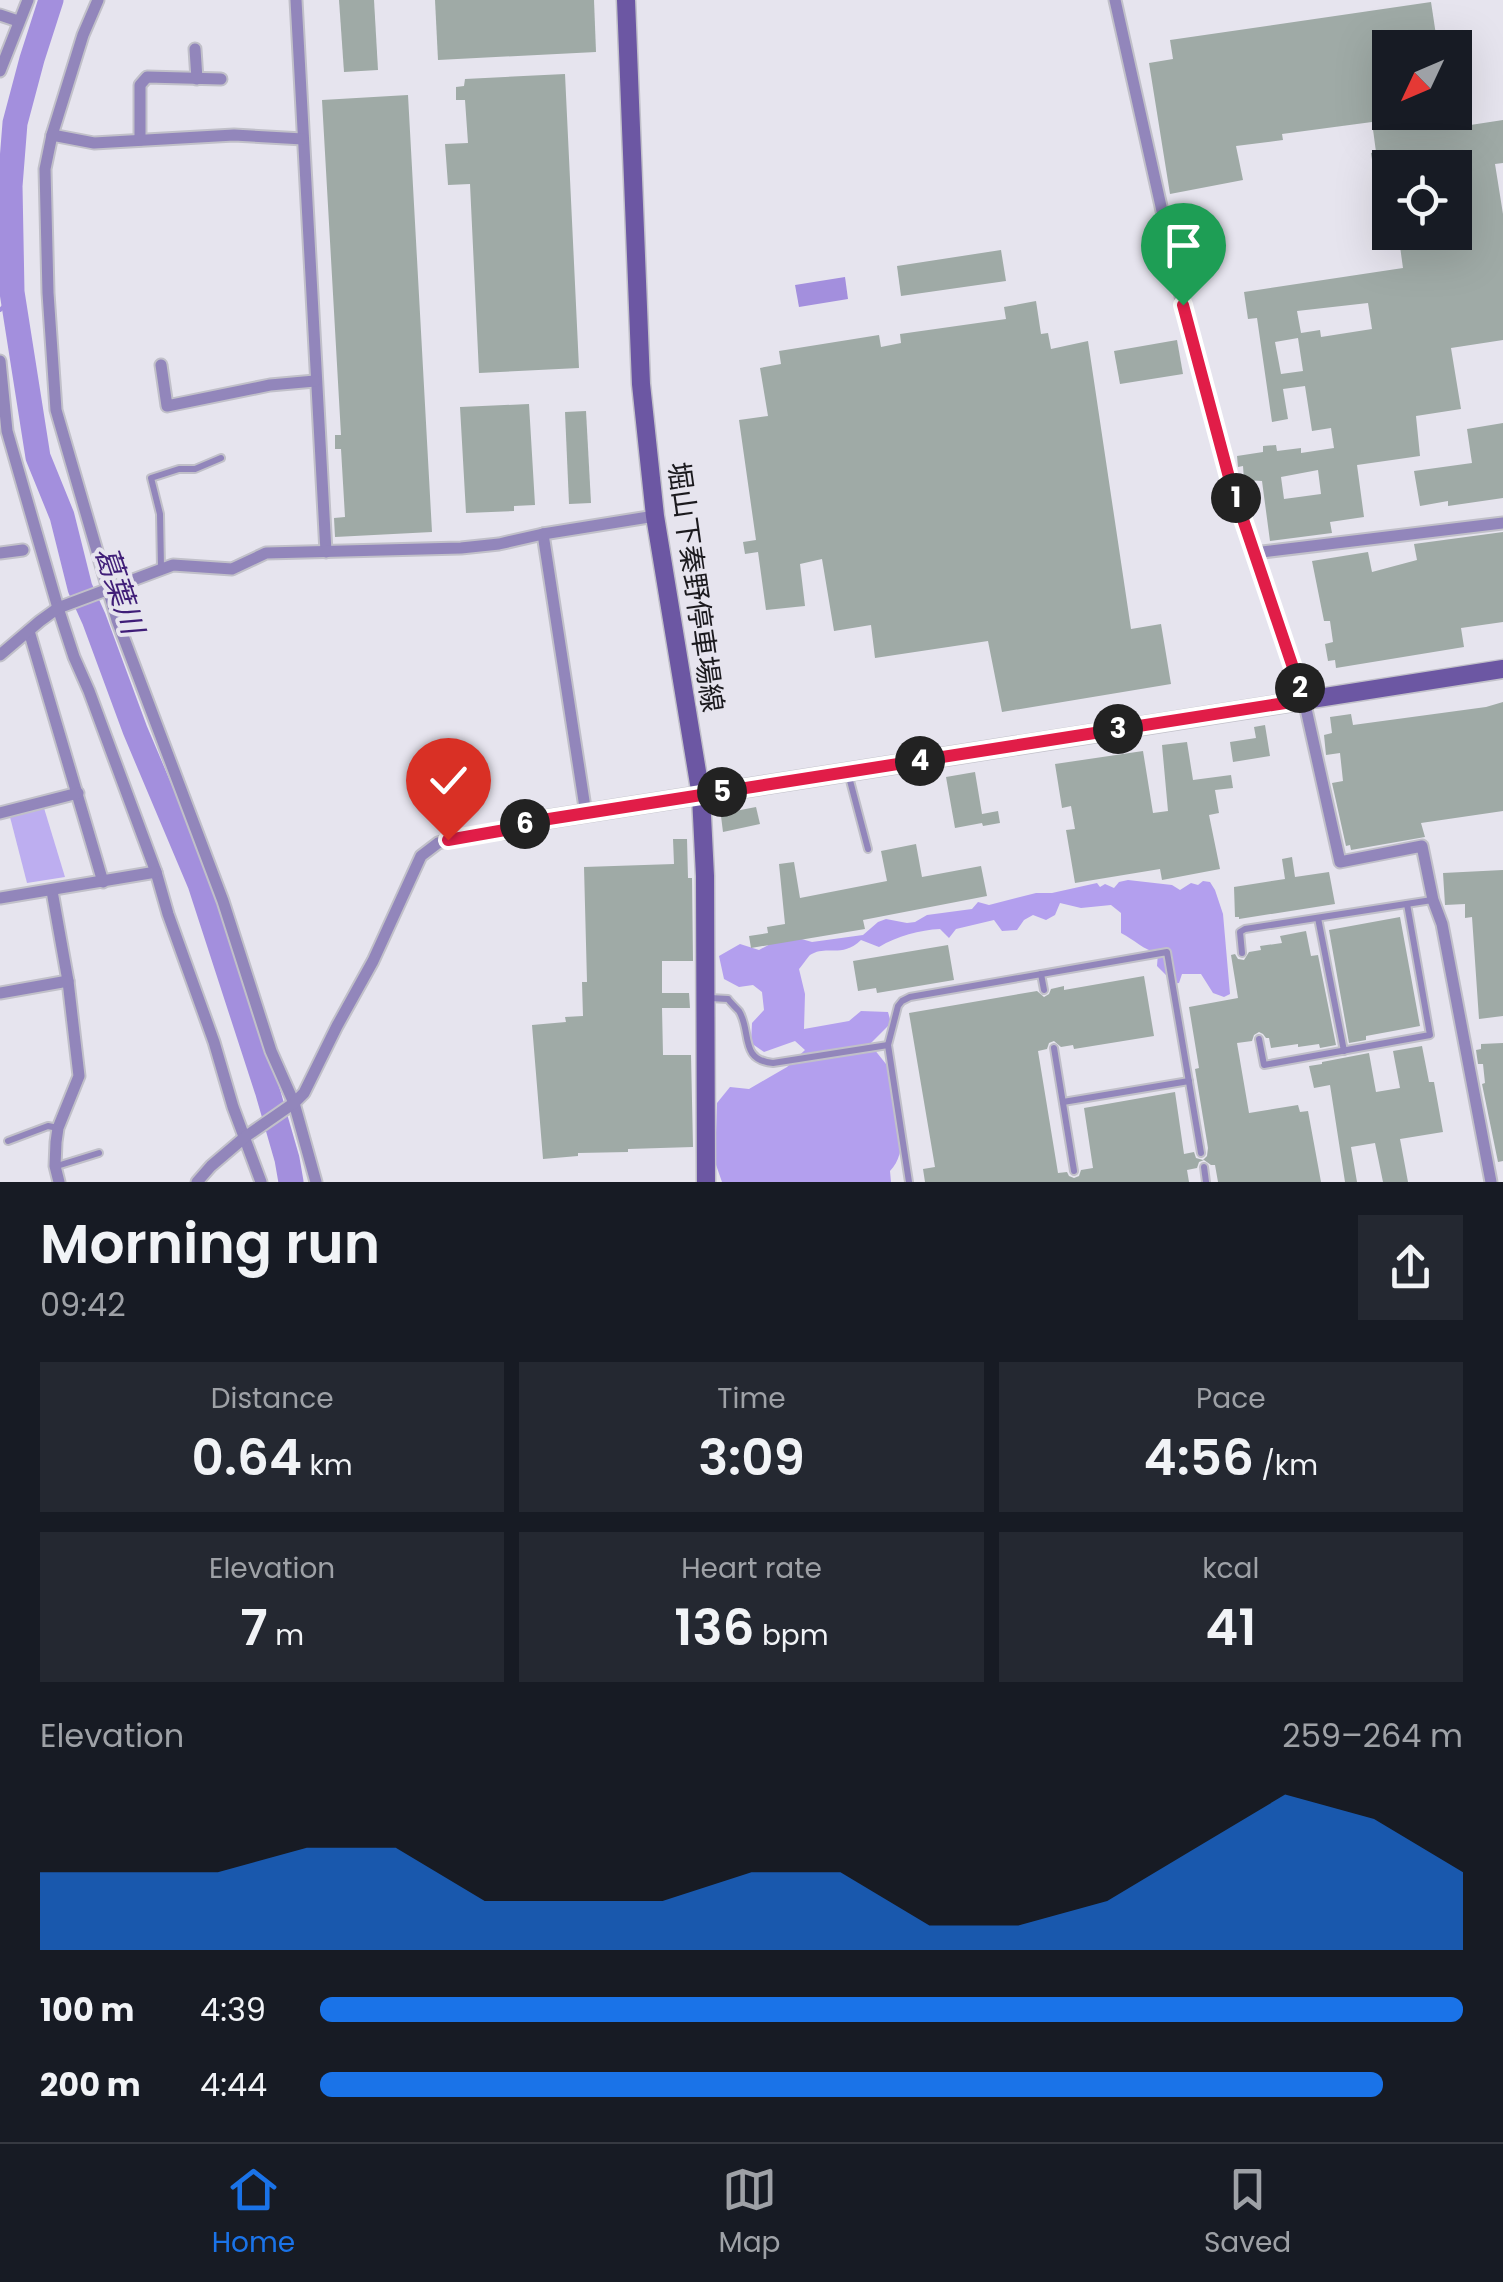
<!DOCTYPE html>
<meta charset="utf-8">
<style>
:root{--surface:#171b24;--page:#242831;--text:#f1f3f6;--muted:#9ea1a6;--line:#363941;--accent:#1a73e8}
body{margin:0;font-family:Poppins,"Noto Sans JP",sans-serif;background:var(--page);color:var(--text);height:100vh;display:flex;flex-direction:column;font-size:38px;white-space:nowrap}
*{box-sizing:border-box;margin:0}
p{font-size:32px;color:var(--muted)}
.icon{flex:none;width:55px;height:55px;fill:none;stroke:currentColor;stroke-width:2;stroke-linecap:round;stroke-linejoin:round}
.map{position:relative;height:1182px;overflow:hidden}
.drawer{display:flex;flex-direction:column;background:var(--surface);flex:1}
.drawer>*{flex:none}
.needle{width:65px;rotate:226deg}
.fabs{position:absolute;left:1372px;top:30px;display:grid;gap:20px}
.fabs a{display:grid;place-items:center;width:100px;height:100px;border-radius:0px;background:var(--surface);box-shadow:0 10px 40px #0002;font-size:50px}
.pin{position:absolute;display:grid;place-items:center;width:85px;height:85px;color:#fff;margin:-102px -42px;border-radius:50% 50% 50% 0;rotate:-45deg;box-shadow:0 0 10px #0007}
.pin .icon{rotate:45deg}
.km{position:absolute;width:50px;height:50px;margin:-25px;border-radius:50%;background:#222;color:#fff;font-size:28px;line-height:50px;text-align:center}
.round{display:grid;place-items:center;flex:none;width:105px;height:105px;border-radius:0px;background:var(--page)}
.summary{display:flex;align-items:center;justify-content:space-between;height:170px;padding:0 40px}
h1{font-size:55px;font-weight:600;line-height:75px}
.figures{display:grid;grid-template-columns:repeat(3,1fr);gap:15px;height:170px;padding:10px 40px}
.figures div{display:grid;align-content:center;border-radius:0px;background:var(--page);text-align:center}
.figures b{font-size:50px;font-weight:600}
.figures small{font-size:28px;font-weight:400}
.figures p{font-size:28px}
.chart{height:280px;padding:20px 40px}
.chart p{display:flex;justify-content:space-between}
.chart svg{width:100%;height:180px;margin-top:10px;fill:var(--accent);opacity:.7}
ul{padding:0 40px;list-style:none;font-size:32px}
li{display:grid;grid-template-columns:160px 120px 1fr;align-items:center;height:75px}
li i{height:25px;border-radius:12px;background:var(--accent)}
.dock{display:flex;justify-content:space-around;align-items:center;height:140px;border-top:2px solid var(--line);background:var(--surface);font-size:28px;color:var(--muted)}
.dock a{display:grid;justify-items:center;gap:5px}
.dock .selected{color:var(--accent)}
.map>svg:first-child{display:block}
</style>
<div class="map">
<svg width="1503" height="1182" viewBox="0 0 1503 1182">
<rect width="100%" height="100%" fill="#e6e4ee"/>
<path fill="#bdaef0" d="M44 808 65 877 27 883 10 817Z"/>
<path fill="#b39fee" d="M1128 880 1172 885 1180 890 1191 883 1198 885 1203 881 1210 882 1215 890 1223 914 1230 994 1224 997 1213 993 1201 974H1182L1179 983 1170 984 1167 976 1157 966 1158 953C1143 950 1135 940 1121 933V913L1111 905 1081 908 1060 903 1055 915 1046 920 1033 915 1024 920 1017 930 1002 931 994 920 956 929 949 938 940 929C920 930 897 936 879 947L861 940C841 959 827 944 810 955 808 957 801 967 799 969L805 994 804 1029 849 1021 861 1011 888 1012 891 1023 870 1044 886 1064 895 1071C898 1100 912 1149 890 1171L891 1182H722L715 1162 717 1103 730 1087 749 1089 787 1067 805 1050 795 1041 764 1052 751 1043 752 1023 764 1010 762 992 753 985 739 987 724 979 719 956 740 944 759 950 774 942 798 938 812 942 863 935 878 922 886 919 907 923 915 922 927 915 972 909 978 902 989 905 1036 893H1052L1097 883 1100 887 1105 884 1114 888 1119 882Z"/>
<path fill="#a38fdd" d="M845 277 848 299 799 307 795 285Z"/>
<g fill="none" stroke-linecap="round" stroke-linejoin="round">
<path stroke="#a38fdd" stroke-width="4" d="M0 310 12 298"/>
<path stroke="#a38fdd" stroke-width="25" d="M51 0 32 59 15 123 10 186 12 292 38 457 62 516 80 588 94 619 135 730 200 884 268 1093 287 1159 291 1182"/>
</g>
<g fill="#9faaa6" fill-rule="evenodd">
<path d="M339 0H374L378 70 344 72Z"/>
<path d="M435 0H594L596 52 438 60Z"/>
<path d="M1431 2 1436 35 1446 33 1448 48H1390V112H1462L1464 126 1503 120V163L1495 164 1503 214V340L1451 348 1461 409 1416 416 1420 456 1357 465 1364 517 1330 522 1332 533 1270 541 1262 481 1244 480 1243 466 1238 467 1237 456 1263 452V446L1276 445 1277 451 1301 448V453L1334 448 1331 428 1312 431 1305 386 1283 389 1288 419 1272 422 1257 318 1248 319 1244 292 1403 268 1398 232H1455V168H1390V205H1384L1378 165 1373 166 1371 153 1376 152 1372 122 1282 134 1283 140 1236 146 1243 180 1170 194 1149 63 1173 59 1170 40ZM1368 303 1372 329 1321 337 1320 330 1301 333 1297 311ZM1298 338 1303 371 1281 374 1275 342ZM1318 470 1321 494 1284 499 1281 477Z"/>
<path d="M1455 43H1461L1470 104 1455 107Z"/>
<path d="M565 74 579 368 479 373 470 184 448 185 445 144 468 143 465 100H456V87L464 86 465 79Z"/>
<path d="M408 95 432 532 335 537 334 518 345 517 341 449H335V435H341L322 100Z"/>
<path d="M1001 250 1006 281 901 296 897 266Z"/>
<path d="M1036 301 1041 334 1048 333 1051 349 1088 341 1131 629 1161 624 1171 684 1002 712 988 641 875 658 871 625 834 631 822 559 800 564 805 606 766 610 758 552 745 554 743 542 756 540 739 420 768 416 760 368 781 364 779 351 879 335 881 347 901 343 900 334 1006 319 1004 307Z"/>
<path d="M1177 340 1183 374 1120 384 1114 351Z"/>
<path d="M529 404 535 505 514 506V511L466 513 460 407Z"/>
<path d="M586 411 591 503 569 504 565 412Z"/>
<path d="M1503 423V498L1448 506V501L1420 506 1414 471 1472 463 1467 429Z"/>
<path d="M1503 532V622L1461 628 1464 647 1336 668 1335 660 1328 661 1325 644 1333 642 1330 621H1324L1312 561 1368 552 1372 572 1417 560 1414 544Z"/>
<path d="M1503 702V811L1421 823 1425 837 1351 850 1350 845 1346 846 1332 783 1343 781 1340 753 1326 755 1324 735 1332 733 1330 717 1351 714 1353 725 1486 707Z"/>
<path d="M1265 725 1270 756 1233 762 1230 742 1256 738 1254 727Z"/>
<path d="M1187 742 1193 780 1231 775 1233 788 1215 790 1219 813 1209 815 1220 869 1162 880 1160 869 1075 883 1066 830 1075 829 1071 806 1062 808 1055 764 1143 751 1153 813 1168 811 1162 745Z"/>
<path d="M975 772 982 814 998 811 1000 823 983 826 982 823 955 828 946 777Z"/>
<path d="M756 807 760 824 723 832 721 816 725 813Z"/>
<path d="M673 839H687L688 878H692L693 961H662V993H689L690 1008H662L663 1055H691L693 1147 628 1149V1152L578 1153V1156L543 1159 532 1025 566 1022 565 1017 583 1016 582 982H587L584 867 674 864Z"/>
<path d="M916 844 922 877 981 866 987 896 863 920 865 929 751 948 749 936 768 933 767 927 785 924 779 864 794 862 800 898 887 881 881 851Z"/>
<path d="M1292 857 1295 877 1329 872 1335 904 1239 919V917H1235L1234 887 1285 879 1282 859Z"/>
<path d="M1503 870V1016L1479 1019 1472 917 1465 918V904L1445 905 1443 873Z"/>
<path d="M1400 917 1420 1026 1366 1036V1040L1349 1043 1329 930Z"/>
<path d="M1306 931 1311 956 1318 955 1336 1045 1320 1048 1319 1044 1298 1047V1044L1271 1048 1269 1038H1266L1263 1034 1259 1032 1254 1035 1252 1041 1237 1043 1249 1113 1298 1105 1300 1112 1308 1111 1321 1182H1218L1215 1165H1211L1204 1160 1199 1162 1197 1168 1187 1170 1189 1182H925L923 1169 935 1167 909 1013 1037 991 1044 997 1049 994 1051 989 1064 986V990L1144 976 1154 1036 1074 1049 1073 1045 1061 1047 1054 1041 1049 1043 1047 1049 1038 1051 1058 1173 1067 1172 1069 1176 1074 1178 1079 1176 1081 1170 1093 1168 1084 1108 1175 1092 1184 1154 1194 1152 1196 1158 1203 1160 1207 1156 1208 1148 1195 1069 1199 1068 1189 1007 1238 998 1231 955 1235 954 1238 959 1244 960 1249 952 1261 950 1260 946 1282 943 1280 936Z"/>
<path d="M948 945 954 980 877 993 876 988 858 991 853 961Z"/>
<path d="M1503 1043V1161L1498 1162 1482 1084 1485 1083 1483 1064H1478L1476 1050 1481 1049V1044Z"/>
<path d="M1422 1046 1429 1082H1434L1443 1132 1400 1139 1408 1182H1383L1375 1143 1351 1147 1357 1182H1345L1330 1085 1314 1088 1309 1066 1322 1064V1062L1369 1053 1376 1092 1400 1088 1393 1051Z"/>
</g>
<g fill="none" stroke-linecap="round" stroke-linejoin="round">
<defs>
<g id="lane">
<path d="M161 568 160 514 151 478 179 469H195L221 458"/>
<path d="M848 773 868 849"/>
<path d="M1318 918 1344 1051"/>
<path d="M1242 953 1240 932 1245 929 1432 900"/>
<path d="M1041 974 1044 990"/>
<path d="M710 998 728 999C728 1000 739 1011 739 1011 752 1032 739 1060 773 1063L888 1045"/>
<path d="M1259 1039 1264 1065 1430 1035 1407 904"/>
<path d="M1054 1048 1074 1171"/>
<path d="M1063 1102 1189 1081"/>
<path d="M8 1141 48 1126 58 1128"/>
<path d="M57 1166 99 1153"/>
<path d="M1204 1167 1206 1182"/>
<path d="M909 1182 888 1045 898 1006 902 1001 910 997 1167 952 1201 1153"/>
</g>
<g id="street">
<path d="M98 0 83 35 52 135 45 169 48 293 56 410 117 620 223 901 271 1051 294 1103 316 1182"/>
<path d="M296 0 326 552"/>
<path d="M1115 0 1183 305 1230 481 1304 700 1340 862 1422 846 1433 900 1442 924 1491 1182"/>
<path d="M0 15 18 21"/>
<path d="M195 49 197 79"/>
<path d="M0 71 28 0"/>
<path d="M52 135 94 143 234 135 303 139"/>
<path d="M140 140V85L147 77 221 79"/>
<path d="M0 361 7 431 58 608 74 657 89 691 156 872 168 914 214 1042 233 1107 261 1182"/>
<path d="M161 365 167 406 270 385 315 381"/>
<path d="M543 534 586 814"/>
<path d="M0 553 23 550"/>
<path d="M1254 553 1503 523"/>
<path d="M29 631 103 882"/>
<path d="M0 655 40 621 58 608 173 565 232 569 266 553 461 548 499 544 543 534 655 516"/>
<path d="M0 813 78 793"/>
<path d="M52 891 68 981 79 1076 58 1128 56 1142 55 1166 59 1182"/>
<path d="M0 898 156 872"/>
<path d="M0 993 68 981"/>
<path d="M197 1182 211 1166 245 1137 294 1103 304 1093 337 1026 373 961 421 856 438 843 448 840 505 830"/>
</g>
<g id="secondary">
<path d="M626 0 641 384 655 516 701 796 705 876 706 1182"/>
<path d="M505 830 536 821 1503 669"/>
</g>
</defs>
<use href="#lane" stroke="#c1c0c9" stroke-width="10"/>
<use href="#street" stroke="#c1c0c9" stroke-width="15"/>
<use href="#secondary" stroke="#c1c0c9" stroke-width="21"/>
<use href="#lane" stroke="#9286bb" stroke-width="6"/>
<use href="#street" stroke="#9286bb" stroke-width="11"/>
<use href="#secondary" stroke="#6c57a3" stroke-width="18"/>
</g>
<g fill="none" stroke-linecap="round" stroke-linejoin="round">
<defs>
<path id="route" d="M448 840 505 830 536 821 1304 700 1230 481 1183 305"/>
</defs>
<use href="#route" stroke="#fff" stroke-width="20"/>
<use href="#route" stroke="#e11d48" stroke-width="12"/>
</g>
<g text-anchor="middle" stroke-width="8" stroke-linejoin="round" paint-order="stroke">
<g font-size="28" fill="#1b1a1e" stroke="#e6e4ee">
<text transform="translate(696 587) rotate(82)" y="10">堀山下秦野停車場線</text>
</g>
<g font-size="30" font-style="italic" fill="#401e78" stroke="#e6e4ee">
<text transform="translate(119 590) rotate(71)" y="10">葛葉川</text>
</g>
</g>
</svg>
<div class="fabs">
<a><svg class="needle" viewBox="-14 -14 28 28"><path d="M0-13l5 13h-10z" fill="#e53935"/><path d="M0 13l5-13h-10z" fill="#9ea1a6"/></svg></a>
<a><svg class="icon" aria-label="locate" viewBox="0 0 24 24"><circle cx="12" cy="12" r="6"/><path d="M12 2v4M12 18v4M2 12h4M18 12h4"/></svg></a>
</div>
<div class="pin" style="left:1183px;top:305px;background:#1e9e55"><svg class="icon" aria-label="arrive" viewBox="0 0 24 24"><path d="M6 21V4h12l-3 4 3 4H6"/></svg></div>
<div class="pin" style="left:448px;top:840px;background:#d93025"><svg class="icon" aria-label="check" viewBox="0 0 24 24"><path d="M5 12l5 5 9-10"/></svg></div>
<b class="km" style="left:1236px;top:498px">1</b>
<b class="km" style="left:1300px;top:688px">2</b>
<b class="km" style="left:1118px;top:729px">3</b>
<b class="km" style="left:920px;top:761px">4</b>
<b class="km" style="left:722px;top:792px">5</b>
<b class="km" style="left:525px;top:824px">6</b>
</div>
<section class="drawer">
<div class="summary"><div><h1>Morning run</h1><p>09:42</p></div><a class="round"><svg class="icon" aria-label="share" viewBox="0 0 24 24"><path d="M12 15V3M7 8l5-5 5 5M5 13v7h14v-7"/></svg></a></div>
<div class="figures">
<div><p>Distance</p><b>0.64<small> km</small></b></div>
<div><p>Time</p><b>3:09</b></div>
<div><p>Pace</p><b>4:56<small> /km</small></b></div>
</div>
<div class="figures">
<div><p>Elevation</p><b>7<small> m</small></b></div>
<div><p>Heart rate</p><b>136<small> bpm</small></b></div>
<div><p>kcal</p><b>41</b></div>
</div>
<div class="chart"><p><span>Elevation</span>259–264 m</p>
<svg viewBox="0 0 160 44" preserveAspectRatio="none"><path d="M0 44V25L10 25L20 25L30 19L40 19L50 32L60 32L70 32L80 25L90 25L100 38L110 38L120 32L130 19L140 6L150 12L160 25V44z"/></svg>
</div>
<ul>
<li><b>100 m</b>4:39<i style="width:100%"></i></li>
<li><b>200 m</b>4:44<i style="width:93%"></i></li>
</ul>
</section>
<nav class="dock">
<a class="selected"><svg class="icon" aria-label="home" viewBox="0 0 24 24"><path d="M3 11l9-7 9 7M6 9v11h12V9"/></svg>Home</a>
<a><svg class="icon" aria-label="map" viewBox="0 0 24 24"><path d="M3 6l6-2 6 2 6-2v14l-6 2-6-2-6 2zM9 4v14M15 6v14"/></svg>Map</a>
<a><svg class="icon" aria-label="saved" viewBox="0 0 24 24"><path d="M7 4h10v16l-5-4-5 4z"/></svg>Saved</a>
</nav>
